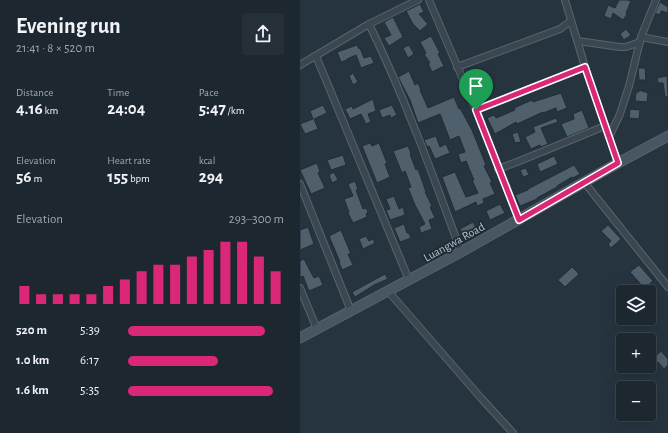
<!DOCTYPE html>
<meta charset="utf-8">
<style>
:root{--surface:#1c2730;--page:#252f38;--text:#f1f3f6;--muted:#a0a5ab;--line:#3a444c;--accent:#db2777}
body{margin:0;font-family:"Alegreya Sans",sans-serif;background:var(--page);color:var(--text);height:100vh;display:flex;flex-direction:column;font-size:15px;white-space:nowrap}
*{box-sizing:border-box;margin:0}
p{font-size:13px;color:var(--muted)}
.icon{flex:none;width:22px;height:22px;fill:none;stroke:currentColor;stroke-width:2;stroke-linecap:round;stroke-linejoin:round}
.map{position:relative;flex:1;overflow:hidden}
.side{display:flex;flex-direction:column;background:var(--surface);width:300px}
.side>*{flex:none}
.controls{position:absolute;left:316px;top:285px;display:grid;gap:8px}
.controls a{display:grid;place-items:center;width:40px;height:40px;border-radius:4px;background:var(--surface);box-shadow:0 4px 16px #0002,0 0 0 1px var(--line);font-size:20px}
.pin{position:absolute;display:grid;place-items:center;width:34px;height:34px;color:#fff;margin:-41px -17px;border-radius:50% 50% 50% 0;rotate:-45deg;box-shadow:0 0 4px #0007}
.pin .icon{rotate:45deg}
.round{display:grid;place-items:center;flex:none;width:42px;height:42px;border-radius:4px;background:var(--page)}
.headline{display:flex;align-items:center;justify-content:space-between;height:68px;padding:0 16px}
h1{font-size:22px;font-weight:600;line-height:30px}
.metrics{display:grid;grid-template-columns:repeat(3,1fr);gap:6px;height:68px;padding:4px 16px}
.metrics div{display:grid;align-content:center}
.metrics b{font-size:17px;font-weight:600}
.metrics small{font-size:11px;font-weight:400}
.metrics p{font-size:11px}
.chart{height:112px;padding:8px 16px}
.chart p{display:flex;justify-content:space-between}
.chart svg{width:100%;height:72px;margin-top:4px;stroke:var(--accent);stroke-width:6}
ul{padding:0 16px;list-style:none;font-size:13px}
li{display:grid;grid-template-columns:64px 48px 1fr;align-items:center;height:30px}
li i{height:10px;border-radius:5px;background:var(--accent)}
main{display:flex;flex:1;min-height:0}
.map>svg:first-child{display:block}
</style>
<main>
<section class="side">
<div class="headline"><div><h1>Evening run</h1><p>21:41 · 8 × 520 m</p></div><a class="round"><svg class="icon" aria-label="share" viewBox="0 0 24 24"><path d="M12 15V3M7 8l5-5 5 5M5 13v7h14v-7"/></svg></a></div>
<div class="metrics">
<div><p>Distance</p><b>4.16<small> km</small></b></div>
<div><p>Time</p><b>24:04</b></div>
<div><p>Pace</p><b>5:47<small> /km</small></b></div>
</div>
<div class="metrics">
<div><p>Elevation</p><b>56<small> m</small></b></div>
<div><p>Heart rate</p><b>155<small> bpm</small></b></div>
<div><p>kcal</p><b>294</b></div>
</div>
<div class="chart"><p><span>Elevation</span>293–300 m</p>
<svg viewBox="0 0 160 44" preserveAspectRatio="none"><path d="M5 44V33M15 44V38M25 44V38M35 44V38M45 44V38M55 44V33M65 44V29M75 44V24M85 44V20M95 44V20M105 44V15M115 44V11M125 44V6M135 44V6M145 44V15M155 44V24"/></svg>
</div>
<ul>
<li><b>520 m</b>5:39<i style="width:88%"></i></li>
<li><b>1.0 km</b>6:17<i style="width:58%"></i></li>
<li><b>1.6 km</b>5:35<i style="width:93%"></i></li>
</ul>
</section>
<div class="map">
<svg width="368" height="433" viewBox="0 0 368 433">
<rect width="100%" height="100%" fill="#263440"/>
<g fill="#4f5f6b" stroke="#212d37">
<path d="M319 0H328L331 1 326 13 327 14 323 20 313 13 311 19 304 16 308 5 315 8Z"/>
<path d="M360 2 368 7V13L361 11 360 15 355 13Z"/>
<path d="M120 4 124 12 119 14 128 24 120 31 113 24 106 11Z"/>
<path d="M93 17 103 37 89 46 84 38 91 35 84 22Z"/>
<path d="M326 29 331 35 324 40 320 34Z"/>
<path d="M131 36 140 53 138 54 144 66 132 72 128 63H130L124 54 126 53 120 42Z"/>
<path d="M57 45 59 49 60 48 64 58 71 56 74 63 61 68 56 55 47 59V60L41 62 37 52Z"/>
<path d="M109 45 114 54 108 58 103 48Z"/>
<path d="M338 68H345L346 80H339Z"/>
<path d="M109 71 115 85 118 83 121 90H120L128 108 154 97 159 109 160 108 172 130 186 165 184 166 192 182 190 183 195 194 183 199 184 203 177 206 176 202 155 212 142 177 155 172 166 197 178 193 172 180H174L166 161 161 163 158 154 165 152 159 136 150 140 140 114 118 123 110 100 98 77Z"/>
<path d="M53 73 58 82 53 85 49 76Z"/>
<path d="M367 76 368 97H365L363 83H358L357 78Z"/>
<path d="M339 90 348 93 347 102 335 101 336 92H339Z"/>
<path d="M261 93 267 108 257 112 256 108 243 113V112L217 124 216 122 195 134 187 118 194 115 196 118 215 110 214 108 232 100 233 102Z"/>
<path d="M73 99 76 111 68 114 71 122 66 124 61 114 50 119 45 109 52 106 53 109Z"/>
<path d="M23 105 27 113 14 119 18 129 5 134 0 124 13 119 10 111Z"/>
<path d="M92 105 97 115 91 118 90 115 82 118 79 110Z"/>
<path d="M330 109 340 110 339 119 329 118Z"/>
<path d="M282 110 289 128 267 137 261 124 274 119 273 114Z"/>
<path d="M256 118 258 122 241 128 248 144 241 147 240 145 231 149 225 137 235 132 233 127Z"/>
<path d="M218 132 221 142 215 143 212 134Z"/>
<path d="M136 136 140 147 146 144 150 153 135 159 129 146 127 147 124 140Z"/>
<path d="M70 143 72 146 79 143 87 163 85 164 90 177 77 183 62 146Z"/>
<path d="M108 146 111 153 110 154 116 170 118 169 126 192H125L132 206 130 207 135 218 129 220 132 229 121 233 119 227 125 224 115 205 108 188 111 187 105 171 102 173 93 151Z"/>
<path d="M43 155 46 165 31 170 27 160Z"/>
<path d="M254 156 258 164 240 172 237 164Z"/>
<path d="M17 163 20 172 18 173 25 188 11 194 0 170Z"/>
<path d="M274 165 280 174 273 178 272 177 257 186V187L237 198V199L220 206 215 195 228 190V189Z"/>
<path d="M226 168 229 175 223 177 220 170Z"/>
<path d="M34 172 38 180 32 183 29 175Z"/>
<path d="M55 181 58 189 56 190 63 209 66 208 68 212 66 214 67 217 53 223 48 213 49 212 44 199 53 196 48 184Z"/>
<path d="M94 196 99 209 103 207 105 215 90 220 86 210 90 209 86 199Z"/>
<path d="M200 204 205 213 190 220 186 211Z"/>
<path d="M173 222 177 230 164 237 160 229Z"/>
<path d="M104 224 107 233H109L111 238 100 242 94 228Z"/>
<path d="M308 225 321 239 311 248 308 244 311 241 301 231Z"/>
<path d="M8 227 14 244 0 250V230Z"/>
<path d="M41 230 51 254H48L53 265 42 270 39 262H40L29 236Z"/>
<path d="M66 236 69 241 73 239 75 243 63 249 59 239Z"/>
<path d="M4 259 14 278 19 276 23 285 9 291 3 276 0 277V261Z"/>
<path d="M339 265 353 281 344 288 330 272Z"/>
<path d="M272 267 279 274 265 287 258 280Z"/>
<path d="M85 274 88 279 74 285 55 297 52 292Z"/>
<path d="M361 351 368 359V365L364 369 358 362 353 366 349 362Z"/>
</g>
<g fill="none" stroke-linecap="round" stroke-linejoin="round">
<defs>
<g id="street">
<path d="M129 0 176 110 219 219"/>
<path d="M265 0 285 67 318 163"/>
<path d="M69 24C105 98 133 175 161 252"/>
<path d="M341 37 368 42"/>
<path d="M278 41 320 47H326L340 42"/>
<path d="M16 56 109 280"/>
<path d="M0 65 69 24 118 0"/>
<path d="M157 67 260 29 271 21"/>
<path d="M176 110 285 67"/>
<path d="M309 137 320 114 329 86 341 37 356 0"/>
<path d="M198 169 217 162 305 126"/>
<path d="M284 182 368 287"/>
<path d="M0 184 51 311"/>
<path d="M0 288 17 329"/>
<path d="M88 291 181 398 213 433"/>
</g>
<path id="secondary" d="M0 338 161 252 318 163 368 136"/>
</defs>
<use href="#street" stroke="#58646d" stroke-width="8"/>
<use href="#secondary" stroke="#58646d" stroke-width="11"/>
<use href="#street" stroke="#3a4650" stroke-width="6"/>
<use href="#secondary" stroke="#485663" stroke-width="9"/>
</g>
<g fill="none" stroke-linecap="round" stroke-linejoin="round">
<defs>
<path id="route" d="M285 67 318 163 219 220 176 110Z"/>
</defs>
<use href="#route" stroke="#fff" stroke-width="8"/>
<use href="#route" stroke="#db2777" stroke-width="5"/>
</g>
<g text-anchor="middle" stroke-width="3.5" stroke-linejoin="round" paint-order="stroke">
<g font-size="12" fill="#b7c1ca" stroke="#1f2b35">
<text transform="translate(154 242) rotate(-29)" y="4">Luangwa Road</text>
</g>
</g>
</svg>
<div class="controls">
<a><svg class="icon" aria-label="layers" viewBox="0 0 24 24"><path d="M12 4l9 5-9 5-9-5zM3 14l9 5 9-5"/></svg></a>
<a>+</a>
<a>−</a>
</div>
<div class="pin" style="left:176px;top:110px;background:#1e9e55"><svg class="icon" aria-label="arrive" viewBox="0 0 24 24"><path d="M6 21V4h12l-3 4 3 4H6"/></svg></div>
</div>
</main>
